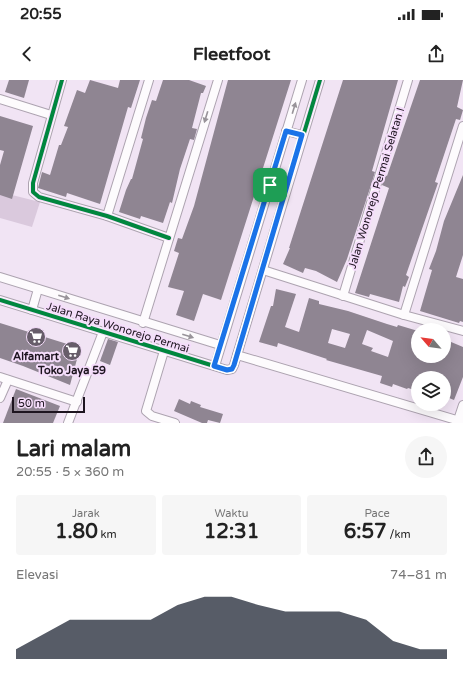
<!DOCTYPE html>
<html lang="id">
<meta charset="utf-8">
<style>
:root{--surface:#fff;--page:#f6f6f6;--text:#222;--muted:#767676;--accent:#111827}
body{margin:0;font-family:"Varela Round",sans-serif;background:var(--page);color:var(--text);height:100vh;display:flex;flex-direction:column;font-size:15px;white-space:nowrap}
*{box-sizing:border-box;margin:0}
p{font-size:13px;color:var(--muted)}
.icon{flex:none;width:22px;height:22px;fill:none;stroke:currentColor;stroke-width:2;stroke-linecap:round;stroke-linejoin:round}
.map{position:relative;height:343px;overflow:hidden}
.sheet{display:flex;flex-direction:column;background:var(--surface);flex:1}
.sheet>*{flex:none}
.needle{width:26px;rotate:298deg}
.controls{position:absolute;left:411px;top:243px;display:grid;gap:8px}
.controls a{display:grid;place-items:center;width:40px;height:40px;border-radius:50%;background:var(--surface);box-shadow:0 4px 16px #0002;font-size:20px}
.scale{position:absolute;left:12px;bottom:10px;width:73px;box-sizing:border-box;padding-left:4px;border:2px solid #1d141f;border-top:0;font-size:11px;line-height:14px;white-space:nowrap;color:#1d141f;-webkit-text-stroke:3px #f5ddfb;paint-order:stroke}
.pin{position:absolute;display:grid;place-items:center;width:34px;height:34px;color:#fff;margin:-17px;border-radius:8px;box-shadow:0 2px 6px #0006}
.round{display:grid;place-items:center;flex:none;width:42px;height:42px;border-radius:21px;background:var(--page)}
.headline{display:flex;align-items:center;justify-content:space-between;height:68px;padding:0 16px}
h1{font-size:22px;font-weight:800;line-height:30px}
.metrics{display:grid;grid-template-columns:repeat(3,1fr);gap:6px;height:68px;padding:4px 16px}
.metrics div{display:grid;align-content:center;border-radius:4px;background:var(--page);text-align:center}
.metrics b{font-size:20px;font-weight:800}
.metrics small{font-size:11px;font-weight:400}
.metrics p{font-size:11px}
.chart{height:112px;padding:8px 16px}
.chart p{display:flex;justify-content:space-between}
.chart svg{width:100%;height:72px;margin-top:4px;fill:var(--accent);opacity:.7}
.status{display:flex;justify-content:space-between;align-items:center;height:28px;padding:0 20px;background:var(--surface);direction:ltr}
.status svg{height:11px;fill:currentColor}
header{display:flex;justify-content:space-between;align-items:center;height:52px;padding:0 16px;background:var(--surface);font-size:18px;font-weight:800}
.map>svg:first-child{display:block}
</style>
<div class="status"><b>20:55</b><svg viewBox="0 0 49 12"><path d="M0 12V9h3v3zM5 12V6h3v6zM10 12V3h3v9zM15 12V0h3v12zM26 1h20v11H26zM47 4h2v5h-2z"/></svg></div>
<header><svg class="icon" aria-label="back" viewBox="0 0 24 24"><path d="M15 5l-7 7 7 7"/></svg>Fleetfoot<svg class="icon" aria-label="share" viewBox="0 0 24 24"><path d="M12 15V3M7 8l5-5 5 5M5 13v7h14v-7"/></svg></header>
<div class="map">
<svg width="463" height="343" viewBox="0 0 463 343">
<rect width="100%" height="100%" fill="#f1e4f4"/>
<path fill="#dac9dd" d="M0 112 40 122 32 147 0 138Z"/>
<g fill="#8f8592" fill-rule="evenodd">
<path d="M9 0H29L24 18 5 12Z"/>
<path d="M90 0 118 8 120 0H140L131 28 128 27 100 124 67 113 66 117 38 108 42 92 50 95 59 65H61L68 47 64 46 77 10 85 13Z"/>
<path d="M163 0H189L206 6 203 13H201L192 48 197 49 194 60 190 59 180 89 172 123 170 122 163 143 141 136 140 139 119 132 126 110 131 99H132L143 59 141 58 146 38 152 20 156 21Z"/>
<path d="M228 0H291L221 220 203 214 194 241 176 235 184 211 168 207 179 173 174 171 178 158 182 159 194 126Z"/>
<path d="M343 0H398L372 91 375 92 372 102 347 179 337 202 316 191 305 188 303 193 283 184 290 168H289Z"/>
<path d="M420 0H463L457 27 463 30 460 40 456 39 435 102 438 103 431 123 406 195 409 197 405 207 403 206 399 222 370 214 369 217 355 213 389 108 382 105 385 95 387 96Z"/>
<path d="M0 36 33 46 12 119 0 115V85L4 71 0 70Z"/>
<path d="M463 95V175L456 197 463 199V242L460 241 459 243 420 231 432 190 429 189 436 171 444 141Z"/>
<path d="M276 209 296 214 285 247 299 252 309 218 319 221V224L348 231 387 244 397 247 398 245 418 251V276H444V259L463 267V297L454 320 444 316V298H418V311L408 308 407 309 393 304 392 307 380 303 382 296 326 280 327 279 278 263 277 267 259 262 271 226H273ZM332 249 350 254 345 268 328 263ZM367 250 393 261 388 277 371 271 373 268 362 264Z"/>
<path d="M0 243 80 268 70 305 23 286 0 278Z"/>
<path d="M108 259 118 262 110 285 100 281Z"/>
<path d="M16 309 60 326 53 343H3Z"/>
<path d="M179 319 190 324 191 321 201 325 200 327 223 334 220 343 208 340 207 343H202L174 331Z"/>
</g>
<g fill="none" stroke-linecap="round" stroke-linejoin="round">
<defs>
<g id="minor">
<path d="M62 0 33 103V112L39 117 107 136 169 158"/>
<path d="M0 19 51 35"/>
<path d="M286 51 302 55"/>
<path d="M107 136 149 0"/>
<path d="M263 190 404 235 463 251"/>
<path d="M0 197 220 265"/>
<path d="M343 216 408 0"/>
<path d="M0 220 227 290 232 289 234 285 320 0"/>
<path d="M32 230 38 209"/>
<path d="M404 235 463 46"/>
<path d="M143 243 218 0"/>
<path d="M164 271 146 331 152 336 175 343"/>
<path d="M237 275 463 342"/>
<path d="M215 286 302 0"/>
<path d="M0 297 77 322"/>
<path d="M0 318 8 300"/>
<path d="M458 340 463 325"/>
<path d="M68 343 103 252"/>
</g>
</defs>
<use href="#minor" stroke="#ada3b0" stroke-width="10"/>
<use href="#minor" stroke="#fdfbfd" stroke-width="8"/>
<defs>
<g id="cycleway">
<path d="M62 0 33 103V112L39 117 107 136 169 158"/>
<path d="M0 220 227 290 232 289 234 285 320 0"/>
</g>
</defs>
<use href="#cycleway" stroke="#f5ddfb" stroke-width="6"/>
<use href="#cycleway" stroke="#00873e" stroke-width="4"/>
</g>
<defs><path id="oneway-solid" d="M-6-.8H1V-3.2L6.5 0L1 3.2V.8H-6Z"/></defs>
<g fill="#989399">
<use href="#oneway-solid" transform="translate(294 28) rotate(-73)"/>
<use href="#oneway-solid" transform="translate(206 37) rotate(107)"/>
<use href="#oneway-solid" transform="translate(64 217) rotate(18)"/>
<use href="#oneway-solid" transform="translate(188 256) rotate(17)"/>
</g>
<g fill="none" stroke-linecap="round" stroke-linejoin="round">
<defs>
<path id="route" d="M286 51 302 55 234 285 232 289 227 290 214 286Z"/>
</defs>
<use href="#route" stroke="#fff" stroke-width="8"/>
<use href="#route" stroke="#1a73e8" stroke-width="5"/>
</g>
<defs>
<symbol id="supermarket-disc" viewBox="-11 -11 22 22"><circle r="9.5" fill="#675d6a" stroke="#f5ddfb"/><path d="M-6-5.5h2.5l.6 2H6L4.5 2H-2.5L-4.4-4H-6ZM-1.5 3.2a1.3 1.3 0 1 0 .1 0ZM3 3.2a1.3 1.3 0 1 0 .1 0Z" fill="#fff"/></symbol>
</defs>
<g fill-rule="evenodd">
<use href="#supermarket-disc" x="25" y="246" width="22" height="22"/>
<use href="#supermarket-disc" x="61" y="260" width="22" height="22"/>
</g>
<g text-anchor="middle" stroke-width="4" stroke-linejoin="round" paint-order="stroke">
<g font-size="11" fill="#1d141f" stroke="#f5ddfb">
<text transform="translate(376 108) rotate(-73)" y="4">Jalan Wonorejo Permai Selatan I</text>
<text transform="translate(118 247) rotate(17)" y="4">Jalan Raya Wonorejo Permai</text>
</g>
<g font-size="11" font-weight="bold" fill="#1d141f" stroke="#f5ddfb">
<text x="36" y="280">Alfamart</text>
<text x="72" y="294">Toko Jaya 59</text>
</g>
</g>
</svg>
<div class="controls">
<a><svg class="needle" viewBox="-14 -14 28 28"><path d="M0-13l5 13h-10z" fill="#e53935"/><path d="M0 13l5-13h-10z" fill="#767676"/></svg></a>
<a><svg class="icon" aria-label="layers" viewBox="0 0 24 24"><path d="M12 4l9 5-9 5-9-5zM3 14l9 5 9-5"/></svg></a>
</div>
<div class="scale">50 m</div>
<div class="pin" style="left:270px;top:105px;background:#1e9e55"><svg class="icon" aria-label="arrive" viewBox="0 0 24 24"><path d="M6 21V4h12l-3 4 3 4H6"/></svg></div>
</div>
<section class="sheet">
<div class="headline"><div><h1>Lari malam</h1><p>20:55 · 5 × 360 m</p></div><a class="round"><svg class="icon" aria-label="share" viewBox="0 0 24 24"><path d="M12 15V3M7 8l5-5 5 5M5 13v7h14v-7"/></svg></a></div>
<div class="metrics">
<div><p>Jarak</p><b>1.80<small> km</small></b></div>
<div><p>Waktu</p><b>12:31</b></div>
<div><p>Pace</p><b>6:57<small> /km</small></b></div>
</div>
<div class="chart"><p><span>Elevasi</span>74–81 m</p>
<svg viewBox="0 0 160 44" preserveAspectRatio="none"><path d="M0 44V38L10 29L20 20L30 20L40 20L50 20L60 11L70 6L80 6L90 11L100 15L110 15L120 15L130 20L140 33L150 38L160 38V44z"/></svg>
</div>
</section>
